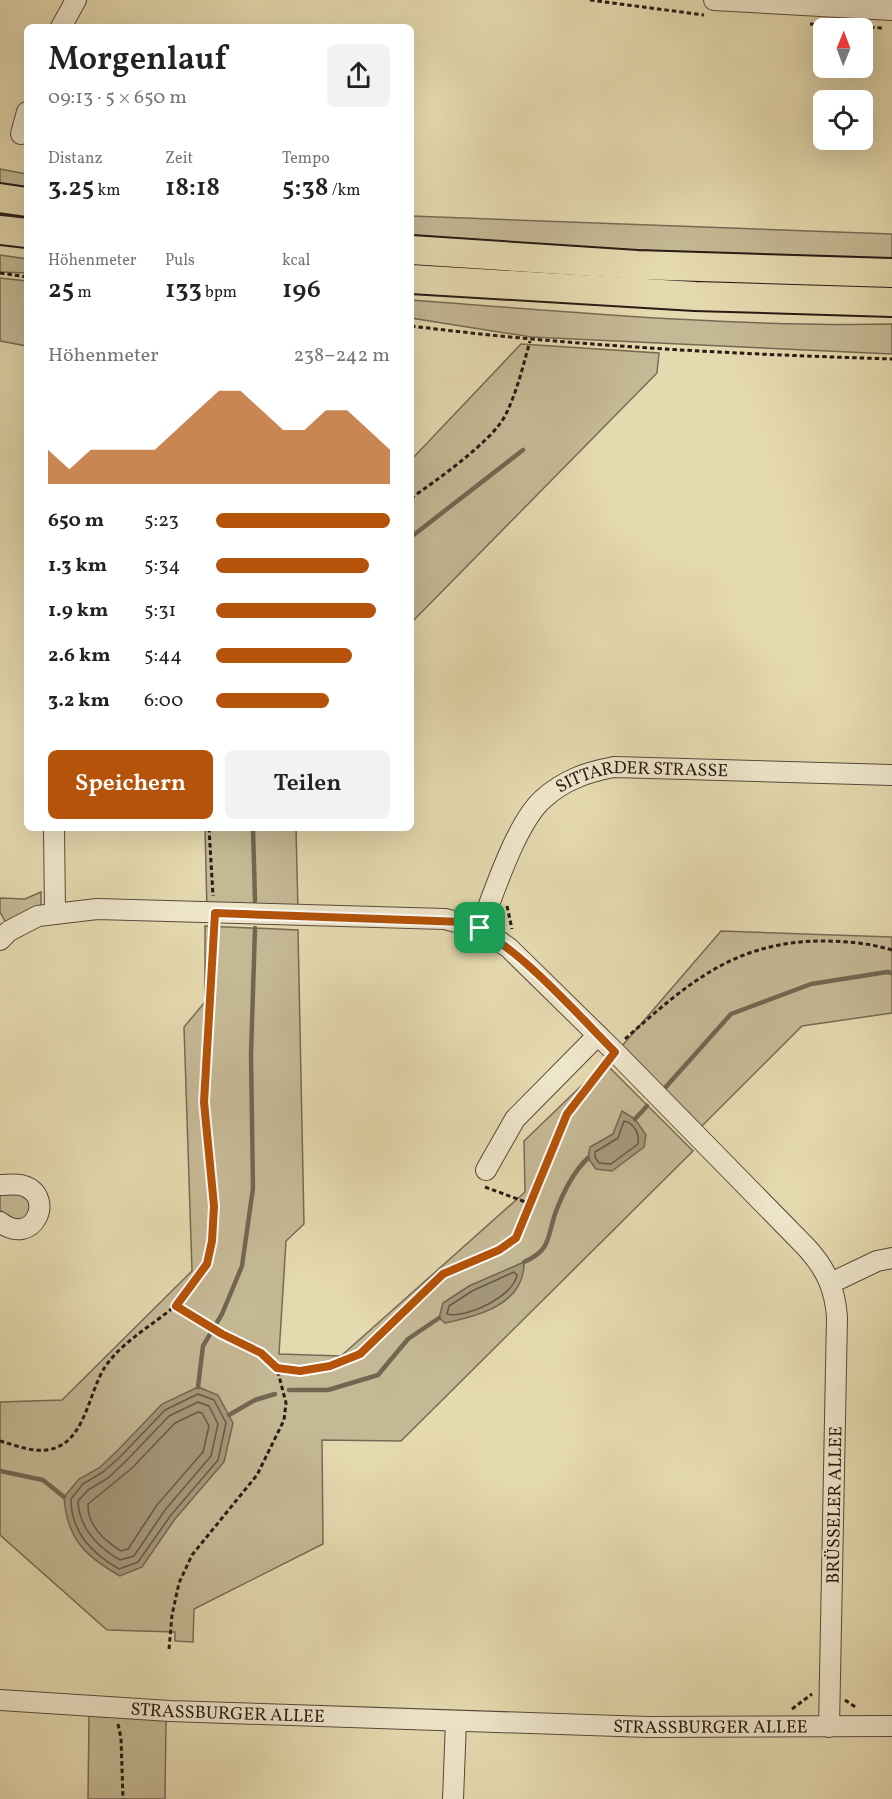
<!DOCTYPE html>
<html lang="de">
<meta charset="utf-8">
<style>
:root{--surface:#fff;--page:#f2f2f2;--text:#222;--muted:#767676;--accent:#b45309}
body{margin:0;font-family:Vollkorn,serif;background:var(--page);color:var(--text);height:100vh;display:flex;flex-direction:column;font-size:22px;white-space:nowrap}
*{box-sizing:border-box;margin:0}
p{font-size:20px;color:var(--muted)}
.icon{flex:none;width:33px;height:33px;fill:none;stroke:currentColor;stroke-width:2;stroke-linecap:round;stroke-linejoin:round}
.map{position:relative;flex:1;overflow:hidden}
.details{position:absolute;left:24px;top:24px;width:390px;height:807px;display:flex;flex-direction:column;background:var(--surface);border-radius:9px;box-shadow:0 6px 24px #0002}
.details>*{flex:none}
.needle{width:39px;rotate:1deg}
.fabs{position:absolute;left:813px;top:18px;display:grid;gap:12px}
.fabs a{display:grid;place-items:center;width:60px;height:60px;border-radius:9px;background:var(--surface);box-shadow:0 6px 24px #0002;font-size:30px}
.pin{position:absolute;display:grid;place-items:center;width:51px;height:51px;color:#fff;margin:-26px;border-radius:12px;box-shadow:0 3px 9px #0006}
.round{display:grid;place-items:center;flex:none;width:63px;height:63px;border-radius:9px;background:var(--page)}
.overview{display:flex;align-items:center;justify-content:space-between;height:102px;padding:0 24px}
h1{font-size:33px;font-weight:600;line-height:45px}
.stats{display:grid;grid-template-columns:repeat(3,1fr);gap:9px;height:102px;padding:6px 24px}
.stats div{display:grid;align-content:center}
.stats b{font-size:26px;font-weight:600}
.stats small{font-size:16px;font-weight:400}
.stats p{font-size:16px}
.chart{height:168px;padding:12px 24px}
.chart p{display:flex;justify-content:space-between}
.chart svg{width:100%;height:108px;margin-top:6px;fill:var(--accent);opacity:.7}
.cta{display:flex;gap:12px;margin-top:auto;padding:12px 24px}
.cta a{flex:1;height:69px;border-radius:9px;background:var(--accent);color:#fff;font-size:24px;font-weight:600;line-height:69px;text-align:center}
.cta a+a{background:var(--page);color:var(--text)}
ul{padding:0 24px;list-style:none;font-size:20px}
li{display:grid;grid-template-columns:96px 72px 1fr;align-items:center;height:45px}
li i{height:15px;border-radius:8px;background:var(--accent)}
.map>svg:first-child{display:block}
</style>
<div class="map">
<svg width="892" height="1799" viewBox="0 0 892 1799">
<rect width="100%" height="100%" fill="#e5d9af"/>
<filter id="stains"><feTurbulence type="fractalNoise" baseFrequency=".00333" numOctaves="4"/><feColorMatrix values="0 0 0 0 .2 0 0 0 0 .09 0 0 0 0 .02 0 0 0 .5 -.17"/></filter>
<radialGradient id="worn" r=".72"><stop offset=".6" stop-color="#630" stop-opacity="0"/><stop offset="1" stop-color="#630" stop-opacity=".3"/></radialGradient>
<g fill="#c5b995" stroke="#776a54" stroke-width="1.5">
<path d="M0 169 27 174V193L0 189Z"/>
<path d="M411 216 892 234V259L608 249 411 235Z"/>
<path d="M0 255 27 259V273L0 272Z"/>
<path d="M0 278 27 281V346L0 341Z"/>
<path d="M411 300C571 312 731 327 892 324V354L531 337 411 318Z"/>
<path d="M521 344 659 353 657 373 411 623V460Z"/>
<path d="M205 828H296L298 912 207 910Z"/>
<path d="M41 892V911L8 926 0 912V898L25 899Z"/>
<path d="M205 926 298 930 304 1224 286 1241 279 1354 341 1356 525 1192 524 1141 605 1063 693 1151 401 1441 322 1440 323 1544 194 1609 193 1642 175 1641V1632L107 1630 0 1535V1402L62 1400 192 1271 184 1027 205 1002Z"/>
<path d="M721 931 892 937V1013L802 1026 701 1127 622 1046Z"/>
<path d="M0 1192 22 1195 31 1203 27 1220 12 1219 0 1210Z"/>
<path d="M89 1716 166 1720 165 1799H88Z"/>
</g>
<g fill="#a5987a" stroke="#736651" stroke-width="1.5">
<path d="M622 1111 635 1119 646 1135 644 1147 612 1171 596 1169 588 1158 590 1147 613 1134Z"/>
<path d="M524 1262C525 1304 479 1316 445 1323L439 1318 443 1303 469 1286Z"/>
<path d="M198 1387 218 1395 233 1423 224 1462 175 1519 142 1567 120 1576C85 1556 67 1539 64 1497L79 1479 99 1468 117 1451 162 1404Z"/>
</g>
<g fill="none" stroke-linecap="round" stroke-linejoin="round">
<g stroke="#675947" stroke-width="1.5">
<path d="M624 1121C634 1123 640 1134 638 1144L611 1164 599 1163 595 1157V1152L618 1138Z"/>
<path d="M514 1272 517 1275C514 1296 466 1319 447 1314L449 1306 472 1291Z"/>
<path d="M198 1394 214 1400 226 1423 218 1460 171 1515 138 1562 119 1569C92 1553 71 1533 71 1499L83 1484 103 1472 121 1456 165 1410Z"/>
<path d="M198 1402 209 1406 218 1424 211 1456 165 1510 134 1556 120 1560C98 1547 79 1529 78 1501L88 1490 108 1478 126 1461 169 1416Z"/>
<path d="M198 1412 202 1413 209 1426 203 1452 157 1505 128 1549 121 1551C105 1541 87 1525 88 1504L132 1468 175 1423Z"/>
</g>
<g stroke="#736651" stroke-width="4.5">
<path d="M411 537 523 450"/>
<path d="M253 828 255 901"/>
<path d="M664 1089 731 1014 811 984 887 972 892 973"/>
<path d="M635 1119 647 1106"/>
<path d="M524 1262C551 1250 547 1238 555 1214 562 1195 573 1172 588 1158"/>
<path d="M198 1387 203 1346 222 1314 242 1266 253 1188 251 1054 255 928"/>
<path d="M289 1390H328L378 1375 408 1339 439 1318"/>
<path d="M229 1415 255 1400 275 1394"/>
<path d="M0 1471 43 1480 64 1497"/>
</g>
<defs>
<g id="minor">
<path d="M714 0 892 10"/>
<path d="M61 27 76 0"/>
<path d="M21 134 27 112"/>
<path d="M54 828 55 912"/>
<path id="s1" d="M480 928C494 893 516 823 543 799 564 780 587 772 614 767L892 775"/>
<path d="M0 940 9 931 38 916 97 909 445 919 480 928 509 948 615 1052 807 1248C826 1269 835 1289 837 1317L829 1727"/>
<path d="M486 1170 515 1119 598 1035"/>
<path d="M0 1185C8 1185 17 1183 24 1186 56 1197 33 1248 0 1222"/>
<path d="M831 1283 877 1261 892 1258"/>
<path id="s2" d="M0 1700 170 1711 648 1727 892 1726"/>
<path d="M453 1799 456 1721"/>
</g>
<g id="highway">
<path d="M0 198 27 202"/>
<path d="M0 230 27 233"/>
<path d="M411 250 637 265 892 273"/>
<path d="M411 279 695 296 892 302"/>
</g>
</defs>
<use href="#minor" stroke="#584a3b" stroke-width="22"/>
<use href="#highway" stroke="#291a14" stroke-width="32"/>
<g stroke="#291a14" stroke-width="3" stroke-dasharray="4.5 3" stroke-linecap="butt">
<path d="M590 0 704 15"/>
<path d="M810 24 884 28"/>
<path d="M0 273 27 277"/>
<path d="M411 326C571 346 731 354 892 359"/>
<path d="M411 498C436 481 492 441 505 416 517 392 523 366 530 341"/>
<path d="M209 828 213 896"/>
<path d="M507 906 512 929"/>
<path d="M625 1039C686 985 733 942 820 941 844 941 869 943 892 950"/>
<path d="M485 1187 531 1204"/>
<path d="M176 1306 222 1334 261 1353 277 1368 300 1371 330 1366 360 1354 443 1274 499 1250 516 1238 566 1114 605 1066"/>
<path d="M0 1441C11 1444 24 1449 35 1450 85 1455 86 1396 105 1367 132 1327 187 1313 207 1264 226 1218 206 1150 205 1102 202 1044 212 986 214 929"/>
<path d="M169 1649 172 1615 179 1583 192 1555 257 1475 284 1420 286 1403 277 1368"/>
<path d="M845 1700 857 1708"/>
<path d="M792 1709 812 1694"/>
<path d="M118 1724 121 1738 123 1799"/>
</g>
<use href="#minor" stroke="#eee6cb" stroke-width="20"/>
<use href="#highway" stroke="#e5d9af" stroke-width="28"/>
</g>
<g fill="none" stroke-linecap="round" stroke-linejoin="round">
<defs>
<path id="route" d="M215 913 464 922C514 941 576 1013 615 1052L567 1114 516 1238 499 1250 443 1274 360 1354 330 1366 300 1371 277 1368 261 1353 222 1334 176 1306 207 1264 212 1241 214 1206 204 1102Z"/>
</defs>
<use href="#route" stroke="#fff" stroke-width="12"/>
<use href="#route" stroke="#b45309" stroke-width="8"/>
</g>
<g text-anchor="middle" stroke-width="4.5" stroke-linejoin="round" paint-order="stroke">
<g font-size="18" fill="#291a14" stroke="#eee6cb">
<text dy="6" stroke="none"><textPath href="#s1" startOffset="250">SITTARDER STRASSE</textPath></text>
<text transform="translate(834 1505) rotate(-89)" y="6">BRÜSSELER ALLEE</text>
<text dy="6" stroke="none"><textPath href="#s2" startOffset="228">STRASSBURGER ALLEE</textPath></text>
<text dy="6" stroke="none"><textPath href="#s2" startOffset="711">STRASSBURGER ALLEE</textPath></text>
</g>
</g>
<rect width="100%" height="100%" filter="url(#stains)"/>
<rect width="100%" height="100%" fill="url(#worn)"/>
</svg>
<div class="fabs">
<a><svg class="needle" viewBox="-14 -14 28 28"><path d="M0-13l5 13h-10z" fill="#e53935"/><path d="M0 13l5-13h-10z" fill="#767676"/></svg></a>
<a><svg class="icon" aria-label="locate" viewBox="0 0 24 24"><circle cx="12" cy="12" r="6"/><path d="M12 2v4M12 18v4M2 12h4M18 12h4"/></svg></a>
</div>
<div class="pin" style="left:480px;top:928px;background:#1e9e55"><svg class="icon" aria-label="arrive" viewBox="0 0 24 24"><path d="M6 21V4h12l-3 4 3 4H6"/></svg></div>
<section class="details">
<div class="overview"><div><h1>Morgenlauf</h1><p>09:13 · 5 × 650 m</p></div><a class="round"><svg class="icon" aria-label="share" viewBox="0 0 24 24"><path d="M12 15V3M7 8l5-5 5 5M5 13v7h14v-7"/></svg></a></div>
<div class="stats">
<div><p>Distanz</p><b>3.25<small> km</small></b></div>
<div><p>Zeit</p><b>18:18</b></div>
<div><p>Tempo</p><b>5:38<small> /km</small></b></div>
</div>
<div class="stats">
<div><p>Höhenmeter</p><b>25<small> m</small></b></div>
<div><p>Puls</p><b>133<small> bpm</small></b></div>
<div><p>kcal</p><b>196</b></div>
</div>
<div class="chart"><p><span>Höhenmeter</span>238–242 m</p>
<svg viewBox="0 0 160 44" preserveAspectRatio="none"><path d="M0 44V30L10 38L20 30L30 30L40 30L50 30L60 22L70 14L80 6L90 6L100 14L110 22L120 22L130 14L140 14L150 22L160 30V44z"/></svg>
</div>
<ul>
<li><b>650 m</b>5:23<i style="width:100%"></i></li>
<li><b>1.3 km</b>5:34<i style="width:88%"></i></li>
<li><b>1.9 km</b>5:31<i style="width:92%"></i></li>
<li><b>2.6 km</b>5:44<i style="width:78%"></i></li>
<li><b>3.2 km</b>6:00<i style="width:65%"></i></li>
</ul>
<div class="cta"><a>Speichern</a><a>Teilen</a></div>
</section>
</div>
